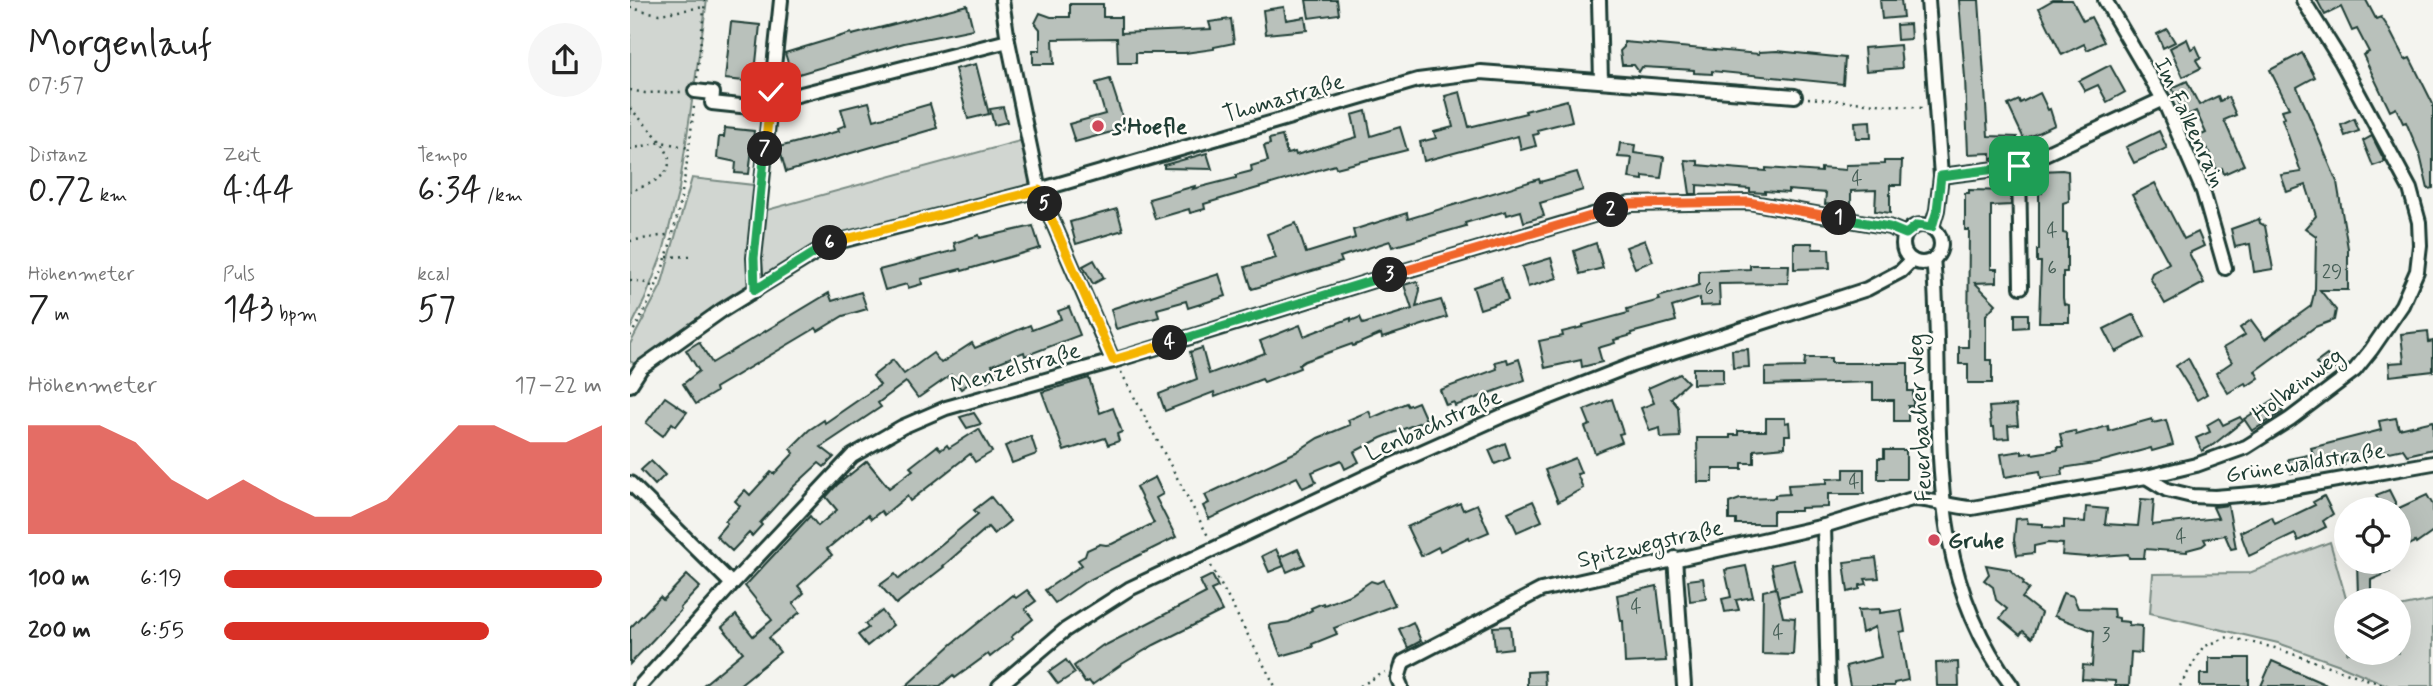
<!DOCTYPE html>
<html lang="de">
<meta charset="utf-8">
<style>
:root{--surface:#fff;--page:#f6f6f6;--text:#222;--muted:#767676;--accent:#d93025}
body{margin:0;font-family:Mynerve,sans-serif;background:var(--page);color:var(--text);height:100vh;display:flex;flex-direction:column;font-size:26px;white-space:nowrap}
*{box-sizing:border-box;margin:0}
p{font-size:23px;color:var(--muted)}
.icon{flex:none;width:38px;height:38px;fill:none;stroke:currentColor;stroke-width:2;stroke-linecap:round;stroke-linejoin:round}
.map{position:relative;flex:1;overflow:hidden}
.details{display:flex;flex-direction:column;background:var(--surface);width:630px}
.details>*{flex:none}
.fabs{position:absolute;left:1704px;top:497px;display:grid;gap:14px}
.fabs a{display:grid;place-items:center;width:77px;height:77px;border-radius:50%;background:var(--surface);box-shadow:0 7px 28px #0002;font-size:35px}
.pin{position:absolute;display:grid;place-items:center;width:60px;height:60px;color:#fff;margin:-30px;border-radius:14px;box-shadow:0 4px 10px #0006}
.km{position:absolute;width:35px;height:35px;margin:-18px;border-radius:50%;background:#222;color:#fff;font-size:19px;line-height:35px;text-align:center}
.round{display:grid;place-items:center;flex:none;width:74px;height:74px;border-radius:37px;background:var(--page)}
.head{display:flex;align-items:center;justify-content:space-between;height:119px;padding:0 28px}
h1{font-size:38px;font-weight:600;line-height:52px}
.metrics{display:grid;grid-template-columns:repeat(3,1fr);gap:10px;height:119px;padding:7px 28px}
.metrics div{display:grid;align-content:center}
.metrics b{font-size:35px;font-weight:600}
.metrics small{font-size:19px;font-weight:400}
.metrics p{font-size:19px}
.chart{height:196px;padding:14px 28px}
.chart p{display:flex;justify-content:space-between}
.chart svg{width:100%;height:126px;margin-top:7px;fill:var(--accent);opacity:.7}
ul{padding:0 28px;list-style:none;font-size:23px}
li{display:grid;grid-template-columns:112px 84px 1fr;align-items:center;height:52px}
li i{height:18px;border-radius:9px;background:var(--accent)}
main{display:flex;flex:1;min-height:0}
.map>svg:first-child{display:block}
</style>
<main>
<section class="details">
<div class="head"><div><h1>Morgenlauf</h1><p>07:57</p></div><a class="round"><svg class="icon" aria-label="share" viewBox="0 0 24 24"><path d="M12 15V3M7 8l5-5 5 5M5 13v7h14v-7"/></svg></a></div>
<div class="metrics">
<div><p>Distanz</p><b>0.72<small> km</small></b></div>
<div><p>Zeit</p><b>4:44</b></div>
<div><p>Tempo</p><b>6:34<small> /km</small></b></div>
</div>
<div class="metrics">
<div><p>Höhenmeter</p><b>7<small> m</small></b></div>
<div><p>Puls</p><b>143<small> bpm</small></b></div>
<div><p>kcal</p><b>57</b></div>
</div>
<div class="chart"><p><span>Höhenmeter</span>17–22 m</p>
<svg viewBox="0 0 160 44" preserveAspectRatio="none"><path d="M0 44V6L10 6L20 6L30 12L40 25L50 32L60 25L70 32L80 38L90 38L100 32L110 19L120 6L130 6L140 12L150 12L160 6V44z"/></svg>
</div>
<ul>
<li><b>100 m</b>6:19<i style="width:100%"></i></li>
<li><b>200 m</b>6:55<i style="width:70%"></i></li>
</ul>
</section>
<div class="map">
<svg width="1803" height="686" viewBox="0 0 1803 686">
<rect width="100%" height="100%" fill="#f4f4ef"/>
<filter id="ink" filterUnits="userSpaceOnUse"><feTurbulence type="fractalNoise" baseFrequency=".0143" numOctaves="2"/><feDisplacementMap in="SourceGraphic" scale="14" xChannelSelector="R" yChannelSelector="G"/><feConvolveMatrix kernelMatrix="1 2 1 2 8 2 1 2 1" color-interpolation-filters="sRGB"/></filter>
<g filter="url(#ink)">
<g fill="#d1d6d1" stroke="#788a82" stroke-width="2">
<path d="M0 0H77L49 189 33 252 15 299 0 329Z"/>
<path d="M397 139 409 190 199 244 11 368 0 361V344L31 286 62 178 132 186 130 212Z"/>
<path d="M1700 542 1717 602V653H1769V607L1803 600V686H1759L1710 665 1648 643 1520 613 1523 574 1619 573Z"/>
</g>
<g fill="#b9c1bb" stroke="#1f3d34" stroke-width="2">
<path d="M676 0H707L709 14 679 18Z"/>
<path d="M1250 0H1271L1273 17 1252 19Z"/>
<path d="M1329 0H1349L1358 136 1387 137V152L1373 154V157L1361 159V153L1338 154 1335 78Z"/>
<path d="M1423 0H1442L1453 21 1461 17 1474 42 1457 50 1454 44 1432 55 1409 8Z"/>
<path d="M1687 0H1736L1746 19 1751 17 1758 27 1775 60 1780 58 1803 104V188L1798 189 1790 155 1776 122 1773 123 1766 108 1760 111 1733 55 1739 52 1727 29 1722 31 1711 7 1695 15Z"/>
<path d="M440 4H473V17H491V33L581 29 579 22 601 19 604 43 584 47V49L555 53H506V63H488L487 38 423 39 424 64H403V50H410V29L405 23 410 13 421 17H440Z"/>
<path d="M337 5 343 29 274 43 162 76 155 53 221 33 222 35Z"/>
<path d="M654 7 656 20 675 17 677 30 636 34 633 10Z"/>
<path d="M101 22 130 25 124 82 95 79Z"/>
<path d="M1280 24 1281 39 1267 40 1266 25Z"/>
<path d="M1537 29 1545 42 1533 48 1527 34Z"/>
<path d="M1557 39 1561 49 1566 46 1571 57 1566 60 1571 68 1553 77 1540 48Z"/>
<path d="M994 42 1129 54V52L1147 51 1215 58 1213 84 1082 71V74L1064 73V70L1031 68 1012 67 1009 72 1004 65H992L990 51 994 47Z"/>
<path d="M1270 45 1272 68 1236 71 1234 48Z"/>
<path d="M1672 53 1685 77 1667 87 1707 182 1718 248V290H1690L1706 310 1704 320 1685 327 1625 371 1629 378 1617 386 1615 383 1598 393 1586 373 1602 362 1593 348 1615 335 1610 328 1621 320 1635 339 1681 306 1685 289 1686 236 1675 228 1686 216 1676 185 1657 192 1651 175 1671 172 1652 119 1655 118 1652 110 1659 108 1640 70Z"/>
<path d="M346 64 359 114 338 119 325 69Z"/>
<path d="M1480 65 1495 92 1477 102 1468 85 1455 91 1449 81Z"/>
<path d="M480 79 496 128 445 142 439 124 475 114 466 83Z"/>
<path d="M1557 81 1569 105 1588 96 1590 101 1598 97 1606 115 1594 120 1614 165 1594 174 1592 168 1587 170 1577 148 1571 151 1565 138 1576 133 1566 111 1555 116 1542 88Z"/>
<path d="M830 92 839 127 896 113 895 111 937 100 942 121 907 130 908 134 903 135 906 146 898 148 891 150 888 136 794 161 790 142 806 138 804 132 823 127 815 96Z"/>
<path d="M1410 93 1418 110 1420 109 1425 125 1394 139 1378 105 1389 100 1390 103Z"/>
<path d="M239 102 244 120 300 104 307 128 156 172 149 147 209 131 208 128 216 125 211 109Z"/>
<path d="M373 107 377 122 364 125 360 109Z"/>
<path d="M736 111 741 136 770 127 777 150 706 168 705 165 574 204 575 209 560 213 559 209 525 219 519 199 565 186 563 189 606 178V175L622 171 621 166 638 161 634 146 640 144 639 139 652 136 657 154 665 152 666 155 727 137 722 115Z"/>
<path d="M1724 119 1729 131 1715 136 1711 125Z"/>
<path d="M1240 121 1241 138H1226L1225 122Z"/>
<path d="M95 128 124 131 119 174 105 173 106 162 87 158 89 137H94Z"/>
<path d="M1529 131 1537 148 1504 163 1496 147Z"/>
<path d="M1742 136 1755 162 1743 166 1733 141Z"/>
<path d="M990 143 1005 145 1004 153 1034 157 1031 178 1013 176V180L999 178 1002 158 988 157Z"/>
<path d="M577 153 582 169 534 168V165Z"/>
<path d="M1055 160 1068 161V165L1099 168 1136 171V168L1191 172V168L1216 170V165L1254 164V161H1272L1271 185H1260V213L1245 211 1246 190 1221 191V208H1205V205L1195 204 1196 193 1158 190V193L1135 191V193L1120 192V189L1067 185V194H1060Z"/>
<path d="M1432 170 1438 171 1439 201 1433 203V233L1437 234V272H1433V298L1434 304 1439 305V322H1409L1411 262H1407V250H1409V193H1412L1411 171Z"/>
<path d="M947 172 953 190 910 203 914 216 894 222 891 211 877 215 876 211 835 223 836 226 762 247 760 241 710 257 712 262 622 289 615 267 646 258 637 234 666 223 676 253 725 238 723 230 777 213 778 219 909 179 910 182Z"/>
<path d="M1525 183 1554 239 1568 232 1574 246 1559 253 1574 283 1535 304 1520 278 1522 273 1539 263 1502 195Z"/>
<path d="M1339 190 1381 191V205L1361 206V269H1367V282L1345 283 1366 304 1356 315V360H1362V383H1338V364H1329V347H1338L1339 230H1335V193H1339Z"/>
<path d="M487 209 493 230 446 244 440 222Z"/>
<path d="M1629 219 1630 223 1635 226 1643 269 1624 272 1620 244 1605 247 1601 229Z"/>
<path d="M403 226 410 248 332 271 331 269 291 279 292 284 278 288 277 284 255 290 249 270 326 250 324 243 349 235 350 238Z"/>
<path d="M1015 240 1023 261 1005 268 996 247Z"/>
<path d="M966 243 973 268 950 274 944 251Z"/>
<path d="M1164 243H1182L1183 249H1199L1200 268 1164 269Z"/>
<path d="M921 258 927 278 898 287 892 267Z"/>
<path d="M464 260 474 278 463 284 453 266Z"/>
<path d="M1120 265H1159L1158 283 1089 284 1090 305 1070 306V298L1042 307 1046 321 1001 333 1002 335 984 340 985 343 968 348 972 362 952 367 951 360 915 368 909 341 933 336 932 332 953 327V325L998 313 997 309 1030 300 1028 297 1069 285V271L1120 269Z"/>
<path d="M589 274 596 296 558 308 556 301 527 309 529 317 486 329 481 309Z"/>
<path d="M871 278 878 300 850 309 843 287Z"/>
<path d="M787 281 790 290 786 307 811 300 817 317 752 338 751 334 723 346 722 344 675 361 669 365 670 368 634 382 632 379 585 397 584 392 535 411 529 394 567 379 560 352 572 348 579 374 635 353 630 341 670 325 674 336 721 318V321L730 317 733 324 782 309 774 285Z"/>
<path d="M231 292 237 309 213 316 188 331 186 328 85 388 86 392 66 404 53 384 69 371 56 350 69 342 82 363 199 293 202 301Z"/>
<path d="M439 307 450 335 395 356 394 352 362 365 368 374 357 381 353 374 331 389 321 375 288 398 276 382 248 403 251 407 191 447 204 457 194 467 189 463 161 489 130 523 132 525 122 536 119 533 102 551 86 536 97 523 95 521 110 506 105 501 115 490 120 495 141 472 144 474 164 453 160 449 179 430 194 420 195 423 250 385 243 376 263 360 274 374 303 353 311 363 342 343 345 348 400 325 402 330 431 319 428 311Z"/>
<path d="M1385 314H1398V327L1385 328Z"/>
<path d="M1504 314 1515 337 1486 352 1474 329Z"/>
<path d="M1798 331 1799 342 1803 341V371L1760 376 1759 363 1774 362 1771 334Z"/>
<path d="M1118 349 1119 367 1103 368 1102 350Z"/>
<path d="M1697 355 1706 367 1695 376 1686 363Z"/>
<path d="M1175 358H1201V363H1278V391H1283V406H1278V421H1264V400H1243V382L1135 385V368L1174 367Z"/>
<path d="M1558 358 1577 394 1567 400 1546 366Z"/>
<path d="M877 359 878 363 889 359 895 380 825 406 824 402 816 405 810 390 867 369 865 362Z"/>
<path d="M1063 368H1093V383L1063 384Z"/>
<path d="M1050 374 1058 382 1041 398 1048 407 1050 437 1031 438 1030 428 1020 431 1011 408 1024 403 1018 388Z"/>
<path d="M459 378 470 413 483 408 492 432 487 434 489 441 478 445 475 438 434 451 412 392Z"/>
<path d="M35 397 57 412 46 426 42 423 33 436 16 423Z"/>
<path d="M982 399 993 433 989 434 992 442 965 453 955 427 960 425 954 410Z"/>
<path d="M1645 399 1653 412 1622 431 1614 419Z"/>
<path d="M788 402 796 420 751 438 724 452 729 462 715 469 711 460 682 472 686 482 673 488 667 477 579 519 573 506 579 503 575 495 666 452 688 438 720 425 718 420 739 411 742 418 776 403 778 406Z"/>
<path d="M1386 405 1388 425 1378 426 1379 438 1365 439 1364 427H1361L1359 407Z"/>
<path d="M344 413 351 424 337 428 330 417Z"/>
<path d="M1610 417 1613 421 1583 445 1572 451 1566 438 1580 432 1577 425 1589 418 1593 425Z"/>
<path d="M1136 418H1155V423L1159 422 1160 435H1155V447L1124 450V463H1112V469H1083V482H1068L1067 438H1100V435H1108V431H1136Z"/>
<path d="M1766 418 1769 429 1803 421V449L1777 455 1773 449 1713 462 1714 465 1661 473 1658 459 1683 454 1681 448 1751 430 1749 421Z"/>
<path d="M1522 419 1523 423 1536 420 1543 445 1522 451 1521 448 1465 463 1432 468 1433 475 1411 478 1410 471 1375 477 1371 454 1392 451V454L1402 452V454L1428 450 1427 447H1433L1430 434 1445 431 1446 435 1478 426 1479 431Z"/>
<path d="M349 429 362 452 345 462 340 454 280 501 277 496 254 515 251 511 241 519 238 515 197 549 202 555 168 586 174 593 163 603 170 612 139 638 150 652 108 686H72L113 652 92 627 106 615 123 636 142 620 115 586 180 516 188 526 207 510 196 497 207 485 237 461 259 488 283 470 280 467 307 446 311 450 317 445 319 448Z"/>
<path d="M401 436 407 454 382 463 375 446Z"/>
<path d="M875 443 880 458 865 464 859 450Z"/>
<path d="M1254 450H1276V479H1248V458H1254Z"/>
<path d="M945 458 951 473 947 474 953 488 928 502 915 470Z"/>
<path d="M21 461 35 475 25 485 11 470Z"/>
<path d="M1214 469H1234V494H1198V507L1170 508V511H1143V524H1106V520H1099V503L1110 499 1145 498V495L1159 494 1158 485 1197 483V479L1214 478Z"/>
<path d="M525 477 533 494 526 498 546 537 455 582 425 603 415 590 452 565 448 560 455 556 457 550 470 544 476 545 482 544 524 523 506 487Z"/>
<path d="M1759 490 1766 504 1752 509 1746 495Z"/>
<path d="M1797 495 1803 505V532L1786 544 1785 542 1769 551V508Z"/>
<path d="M1694 496 1703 514 1693 521 1696 527 1668 541 1665 534 1619 556 1610 532 1642 517 1645 524 1685 505 1683 502Z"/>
<path d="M361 497 380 521 364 534 358 527 313 566 314 567 266 604 250 585 265 574 269 579 348 514 344 510Z"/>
<path d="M1511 499 1524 500 1522 525 1588 518 1583 507 1598 505 1606 548 1601 549 1595 535 1574 539 1576 543 1572 546 1557 550V552L1515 549 1514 558H1499L1498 554 1457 557 1432 555 1433 544 1418 543 1404 546V553L1387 555 1384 540 1386 519 1397 518 1398 523 1413 524V527L1434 528V520L1455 522 1456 507 1477 509 1475 524 1508 526Z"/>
<path d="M903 501 912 521 887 532 878 512Z"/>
<path d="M830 503 833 510 847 504 859 532 840 540 839 537 810 551 808 547 791 556 777 527Z"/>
<path d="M646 549 654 566 639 572 632 556Z"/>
<path d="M668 549 675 564 657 572 650 557Z"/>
<path d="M1246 558 1249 578 1235 579 1237 584 1230 585V589L1218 592 1214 562Z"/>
<path d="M1163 560 1171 592 1148 597 1141 565Z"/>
<path d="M1727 562H1756L1760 572 1741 580V596H1728Z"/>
<path d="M1356 565 1379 569 1394 582 1393 584 1399 589 1392 598 1411 613 1402 638 1393 631 1390 635 1370 618 1377 609 1366 600 1363 587 1354 580 1359 574Z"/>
<path d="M1116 566 1123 597 1106 600 1109 610 1095 612 1092 599 1101 597 1095 570Z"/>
<path d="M57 575 70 587 50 608 51 610 0 664V628L30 597 33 600Z"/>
<path d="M582 575 588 587 581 590 592 611 524 645 492 664 462 685 459 681 455 683 444 666 473 645 474 646 576 593 570 581Z"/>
<path d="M1073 578 1076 599 1060 601 1058 580Z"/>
<path d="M753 580 765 605 704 628 707 634 682 644 683 647 651 656 639 625 659 622 682 610 681 608 693 603 694 605 722 594 741 581 747 583Z"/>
<path d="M1027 586 1036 661 995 663 993 621H991L987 595Z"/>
<path d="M1146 588 1153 617 1165 618 1163 655 1132 654 1133 591Z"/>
<path d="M397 590 406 601 395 609 403 619 381 637 383 639 360 657 358 654 325 678 323 675 310 686H276L322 644 383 595 386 598Z"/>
<path d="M1433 593 1443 596 1448 608 1483 609 1484 617 1489 618V621L1499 622V625L1512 626 1511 653 1501 652 1499 686H1485V681L1452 679 1453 665 1462 666 1464 631 1424 616Z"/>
<path d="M1250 609V613L1271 610 1275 631 1270 632 1278 680 1264 683V686H1220L1216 666 1251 657 1245 627 1232 633 1228 610Z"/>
<path d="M252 611 263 625 237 646 228 635 238 628 235 624Z"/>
<path d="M783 622 791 641 778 648 769 629Z"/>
<path d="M880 626 882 648 865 650 863 627Z"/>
<path d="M1579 658H1619V686H1570V674H1579Z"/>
<path d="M436 660 445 673 428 684 419 672Z"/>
<path d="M1642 661 1658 668 1699 686H1631Z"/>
<path d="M1328 662 1329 686H1307L1306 663Z"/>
<path d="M914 671 915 686H897V672Z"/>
</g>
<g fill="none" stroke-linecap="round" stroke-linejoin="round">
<defs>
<g id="street">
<path d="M372 0 378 41 409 190 483 361"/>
<path d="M969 0 971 81"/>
<path d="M1298 0 1311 176 1307 210 1302 227"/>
<path d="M1475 0 1533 99 1573 191 1595 268"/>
<path d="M65 91 83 93 82 103 139 109"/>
<path d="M140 102 378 41"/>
<path d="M1389 166 1391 287"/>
<path d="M1311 176 1389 166 1533 99"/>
<circle cx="1292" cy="244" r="19"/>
<path d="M1303 259C1306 286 1306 313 1307 339 1310 464 1303 581 1382 686"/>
<path d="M126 290 124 258 151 0"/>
<path d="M0 385 11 368 91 311 199 244 409 190 788 80 851 72 1165 96"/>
<path d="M1516 477 1537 490 1562 496 1585 497 1634 493 1803 463"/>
<path d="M0 483 102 584"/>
<path d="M1194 526 1198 686"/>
<path d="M1045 558 1054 686"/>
<path d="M10 686 102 584 222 456 272 427 316 408 483 361 741 281 1000 204 1118 202 1259 227 1276 234"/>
<path d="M369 686 435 630 499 589 742 474 872 416 1002 365 1237 289 1271 271 1282 260"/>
<path d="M771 686 768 679 773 662 911 590 1194 526 1282 499C1302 499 1322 507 1342 508L1516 477 1566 465 1616 447 1660 419 1725 370 1741 350 1772 305 1787 271 1790 245 1789 222 1780 189 1711 61 1673 0"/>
</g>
</defs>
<use href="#street" stroke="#1f3d34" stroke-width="18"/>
<g stroke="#1f3d34" stroke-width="2.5" stroke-dasharray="2 5" stroke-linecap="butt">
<path d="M0 8 29 14 74 7"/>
<path d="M67 78 75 0"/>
<path d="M0 90 15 93 51 92"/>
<path d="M1178 98 1293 108"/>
<path d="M0 108C32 143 69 170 0 191"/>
<path d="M0 149 32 142 59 148"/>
<path d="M0 241 42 234"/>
<path d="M37 257 60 256"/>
<path d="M0 280 13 282 26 288"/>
<path d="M0 336C44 268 55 185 64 106"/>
<path d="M491 372 578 536"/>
<path d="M581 566 645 686"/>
<path d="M730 686 755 672"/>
<path d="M1550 686 1573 647 1598 637 1645 648 1757 686"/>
</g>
<use href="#street" stroke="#fdfcf7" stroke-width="12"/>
</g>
</g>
<g fill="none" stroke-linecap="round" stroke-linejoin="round" filter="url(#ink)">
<defs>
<path id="split-1" d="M1209 218 1259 227 1276 234 1287 225 1302 227 1307 210 1311 176 1389 166"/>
<path id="split-2" d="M981 210 1000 204 1118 202 1209 218"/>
<path id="split-3" d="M760 275 981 210"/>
<path id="split-4" d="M540 343 760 275"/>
<path id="split-5" d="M415 204 483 360 540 343"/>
<path id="split-6" d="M200 243 409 190 415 204"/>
<path id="split-7" d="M135 149 124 258 125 290 200 243"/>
<path id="split-8" d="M135 149 141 92"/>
</defs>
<use href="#split-1" stroke="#fff" stroke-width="14"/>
<use href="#split-2" stroke="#fff" stroke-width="14"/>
<use href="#split-3" stroke="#fff" stroke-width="14"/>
<use href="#split-4" stroke="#fff" stroke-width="14"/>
<use href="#split-5" stroke="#fff" stroke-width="14"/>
<use href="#split-6" stroke="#fff" stroke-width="14"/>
<use href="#split-7" stroke="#fff" stroke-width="14"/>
<use href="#split-8" stroke="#fff" stroke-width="14"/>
<use href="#split-1" stroke="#22a559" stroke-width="9"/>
<use href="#split-2" stroke="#f0652b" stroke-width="9"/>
<use href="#split-3" stroke="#f0652b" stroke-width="9"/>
<use href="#split-4" stroke="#22a559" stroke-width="9"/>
<use href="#split-5" stroke="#f5b400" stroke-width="9"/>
<use href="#split-6" stroke="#f5b400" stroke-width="9"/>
<use href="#split-7" stroke="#22a559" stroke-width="9"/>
<use href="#split-8" stroke="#f5b400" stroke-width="9"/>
</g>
<g fill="#d1495b" stroke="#fdfcf7" stroke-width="2.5">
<circle cx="468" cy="126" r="7"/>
<circle cx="1304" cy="540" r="7"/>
</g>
<g text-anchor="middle" stroke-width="5" stroke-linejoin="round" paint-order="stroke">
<g font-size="19" fill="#465e56">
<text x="1227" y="185">4</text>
<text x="1422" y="237">4</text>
<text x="1422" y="274">6</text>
<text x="1702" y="278">29</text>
<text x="1079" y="295">6</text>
<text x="1224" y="488">4</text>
<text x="1551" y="543">4</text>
<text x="1006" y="613">4</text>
<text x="1148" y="639">4</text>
<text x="1476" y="641">3</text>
</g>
<g font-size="23" fill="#1f3d34" stroke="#fdfcf7">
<text transform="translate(653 97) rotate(-16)" y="8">Thomastraße</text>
<text transform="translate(1561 122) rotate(65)" y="8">Im Falkenrain</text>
<text transform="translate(385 367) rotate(-16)" y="8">Menzelstraße</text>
<text transform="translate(1667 384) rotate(-37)" y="8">Holbeinweg</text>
<text transform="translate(1289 418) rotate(-93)" y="8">Feuerbacher Weg</text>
<text transform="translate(803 424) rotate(-24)" y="8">Lenbachstraße</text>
<text transform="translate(1675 462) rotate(-9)" y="8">Grünewaldstraße</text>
<text transform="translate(1020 543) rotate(-13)" y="8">Spitzwegstraße</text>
</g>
<g font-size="23" font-weight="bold" fill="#1f3d34" stroke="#fdfcf7" text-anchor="start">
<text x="482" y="134">s'Hoefle</text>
<text x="1318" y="548">Gruhe</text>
</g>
</g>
</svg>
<div class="fabs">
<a><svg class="icon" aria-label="locate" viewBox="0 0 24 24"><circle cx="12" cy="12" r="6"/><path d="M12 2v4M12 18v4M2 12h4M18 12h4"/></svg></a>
<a><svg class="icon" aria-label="layers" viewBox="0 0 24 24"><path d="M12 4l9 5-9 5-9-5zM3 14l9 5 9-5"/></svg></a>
</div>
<div class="pin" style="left:1389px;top:166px;background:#1e9e55"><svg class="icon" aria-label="arrive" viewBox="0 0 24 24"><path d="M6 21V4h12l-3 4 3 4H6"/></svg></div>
<div class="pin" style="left:141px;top:92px;background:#d93025"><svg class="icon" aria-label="check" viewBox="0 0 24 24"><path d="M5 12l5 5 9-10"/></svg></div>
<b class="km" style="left:1209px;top:218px">1</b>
<b class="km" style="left:981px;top:210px">2</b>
<b class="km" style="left:760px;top:275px">3</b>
<b class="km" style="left:540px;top:343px">4</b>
<b class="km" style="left:415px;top:204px">5</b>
<b class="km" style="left:200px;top:243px">6</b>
<b class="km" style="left:135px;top:149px">7</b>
</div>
</main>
